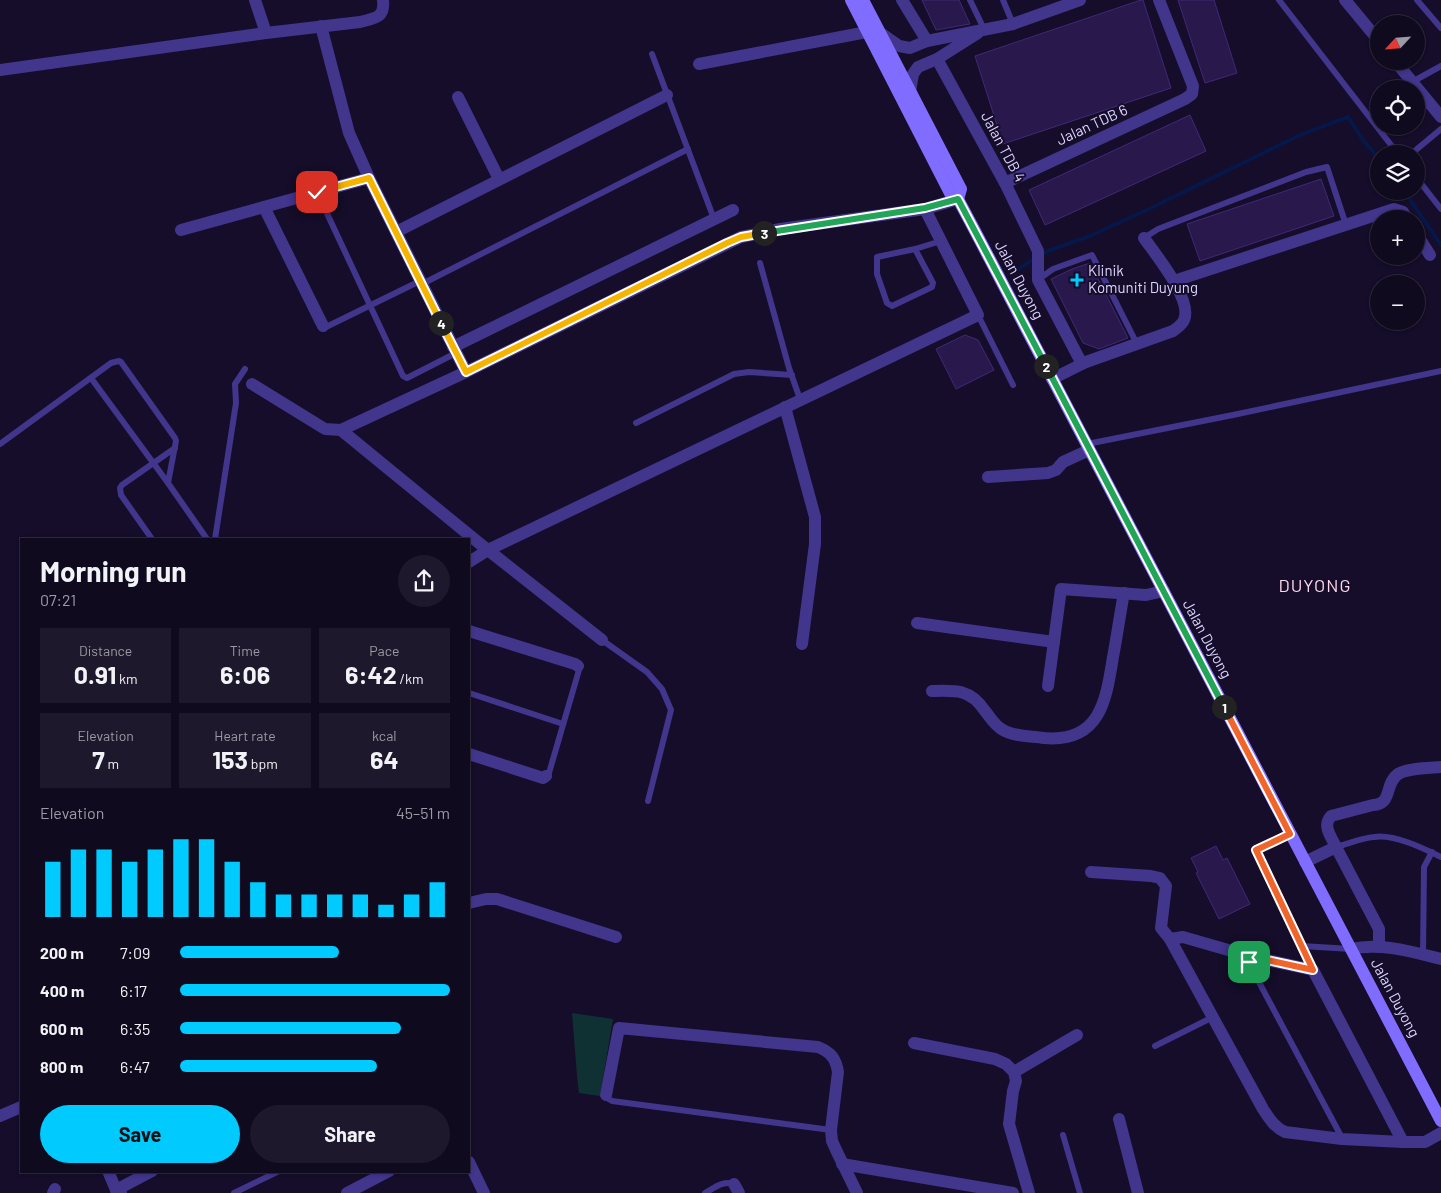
<!DOCTYPE html>
<meta charset="utf-8">
<style>
:root{--surface:#100a1f;--page:#1e182c;--text:#f1f3f6;--muted:#9c9aa4;--line:#302b3d;--accent:#01caff}
body{margin:0;font-family:Barlow,sans-serif;background:var(--page);color:var(--text);height:100vh;display:flex;flex-direction:column;font-size:19px;white-space:nowrap}
*{box-sizing:border-box;margin:0}
p{font-size:16px;color:var(--muted)}
.icon{flex:none;width:28px;height:28px;fill:none;stroke:currentColor;stroke-width:2;stroke-linecap:round;stroke-linejoin:round}
.map{position:relative;flex:1;overflow:hidden}
.panel{position:absolute;left:20px;top:538px;width:450px;height:635px;display:flex;flex-direction:column;background:var(--surface);border-radius:0px;box-shadow:0 1px 4px #0004,0 0 0 1px var(--line)}
.panel>*{flex:none}
.needle{width:32px;rotate:244deg}
.fabs{position:absolute;left:1370px;top:15px;display:grid;gap:10px}
.fabs a{display:grid;place-items:center;width:55px;height:55px;border-radius:50%;background:var(--surface);box-shadow:0 1px 4px #0004,0 0 0 1px var(--line);font-size:25px}
.pin{position:absolute;display:grid;place-items:center;width:42px;height:42px;color:#fff;margin:-21px;border-radius:10px;box-shadow:0 2px 8px #0006}
.km{position:absolute;width:25px;height:25px;margin:-12px;border-radius:50%;background:#222;color:#fff;font-size:14px;line-height:25px;text-align:center}
.round{display:grid;place-items:center;flex:none;width:52px;height:52px;border-radius:26px;background:var(--page)}
.summary{display:flex;align-items:center;justify-content:space-between;height:85px;padding:0 20px}
h1{font-size:28px;font-weight:700;line-height:38px}
.metrics{display:grid;grid-template-columns:repeat(3,1fr);gap:8px;height:85px;padding:5px 20px}
.metrics div{display:grid;align-content:center;border-radius:0px;background:var(--page);text-align:center}
.metrics b{font-size:25px;font-weight:700}
.metrics small{font-size:14px;font-weight:400}
.metrics p{font-size:14px}
.chart{height:140px;padding:10px 20px}
.chart p{display:flex;justify-content:space-between}
.chart svg{width:100%;height:90px;margin-top:5px;stroke:var(--accent);stroke-width:6}
.cta{display:flex;gap:10px;margin-top:auto;padding:10px 20px}
.cta a{flex:1;height:58px;border-radius:30px;background:var(--accent);color:#111;font-size:20px;font-weight:700;line-height:58px;text-align:center}
.cta a+a{background:var(--page);color:var(--text)}
ul{padding:0 20px;list-style:none;font-size:16px}
li{display:grid;grid-template-columns:80px 60px 1fr;align-items:center;height:38px}
li i{height:12px;border-radius:6px;background:var(--accent)}
.map>svg:first-child{display:block}
</style>
<div class="map">
<svg width="1441" height="1193" viewBox="0 0 1441 1193">
<rect width="100%" height="100%" fill="#150d29"/>
<path fill="#103133" d="M572 1013 613 1019 600 1096 579 1093 577 1076Z"/>
<g fill="none" stroke-linecap="round" stroke-linejoin="round">
<g stroke="#061749" stroke-width="4">
<path d="M1404 191 1441 245"/>
<path d="M1040 256 1050 250 1090 236 1149 209 1300 135 1348 117 1363 140 1379 159"/>
<path d="M1018 269 1034 259"/>
</g>
</g>
<g fill="#28184b" stroke="#412879">
<path d="M922 0H959L970 24 936 30Z"/>
<path d="M1141 0H1143L1171 88 1003 144 975 56Z"/>
<path d="M1178 0H1214L1237 73 1205 83Z"/>
<path d="M1190 115 1206 151 1045 225 1029 190Z"/>
<path d="M1321 179 1334 216 1200 261 1187 224Z"/>
<path d="M1090 263 1128 338 1099 349 1083 343 1051 279 1072 269Z"/>
<path d="M965 335 978 340 994 370 956 389 936 349Z"/>
<path d="M1216 846 1223 860 1227 858 1250 904 1219 919 1196 873 1198 872 1191 858Z"/>
</g>
<g fill="none" stroke-linecap="round" stroke-linejoin="round">
<g stroke="#41358c" stroke-width="6">
<path d="M970 0 984 29"/>
<path d="M1003 0 1013 24"/>
<path d="M1279 0 1398 154"/>
<path d="M1417 0 1441 28"/>
<path d="M652 54 714 219"/>
<path d="M1412 82 1441 66"/>
<path d="M1411 154 1441 129"/>
<path d="M1416 177 1441 209"/>
<path d="M317 192 403 376 407 378 456 353"/>
<path d="M1144 238 1158 229 1306 172 1327 167 1346 225"/>
<path d="M915 249 933 283 932 287 892 306 887 303 877 274V257L915 249 941 241"/>
<path d="M760 263 789 368 800 399"/>
<path d="M1039 279 1053 269 1092 255 1137 344"/>
<path d="M422 284 688 149"/>
<path d="M978 315 1013 385"/>
<path d="M323 326 326 327 420 281"/>
<path d="M91 378 168 483"/>
<path d="M636 423 734 374 749 372 792 375"/>
<path d="M0 444 111 363 119 361 121 362 175 438 176 441 168 483 207 539"/>
<path d="M1087 444 1233 415 1441 371"/>
<path d="M152 539 121 495 120 488 122 485 175 448"/>
<path d="M215 539 236 403 235 384 245 369"/>
<path d="M602 640 647 672 662 689 671 710 648 801"/>
<path d="M469 693 563 724"/>
<path d="M546 776 549 773 579 670 578 666"/>
<path d="M1290 834 1256 850 1313 970"/>
<path d="M1336 847C1348 844 1361 838 1374 837 1394 834 1423 848 1441 857"/>
<path d="M1302 946 1351 949"/>
<path d="M1423 955 1424 867 1432 852"/>
<path d="M1249 956V962L1252 969 1342 1138"/>
<path d="M1155 1046 1213 1017"/>
<path d="M606 1095 607 1098 612 1101 831 1130"/>
<path d="M1063 1135 1080 1193"/>
<path d="M234 1193 279 1171"/>
<path d="M705 1193C714 1188 724 1180 734 1184"/>
</g>
<g stroke="#41358c" stroke-width="12">
<path d="M255 0 266 33"/>
<path d="M902 0 927 41"/>
<path d="M1345 0 1379 41"/>
<path d="M321 26 349 133 369 178 466 372"/>
<path d="M879 32 899 46 910 48 927 41 1013 24 1080 0"/>
<path d="M937 59 1005 183 1038 251V280L1082 364"/>
<path d="M1395 61 1441 117"/>
<path d="M699 64 867 32"/>
<path d="M0 70 266 33 360 22C375 18 385 18 383 0"/>
<path d="M910 92 913 74 918 67 937 59 978 33"/>
<path d="M458 97 499 179"/>
<path d="M1005 183 1185 99 1192 94 1193 86 1159 0"/>
<path d="M264 207 323 326"/>
<path d="M181 230 369 178"/>
<path d="M396 232 667 95"/>
<path d="M1416 233 1430 255"/>
<path d="M1174 281 1394 209 1403 212 1407 219"/>
<path d="M453 347 733 210"/>
<path d="M1052 379 1086 362 1173 331C1177 328 1182 325 1184 320 1193 300 1156 255 1144 238"/>
<path d="M252 384 325 429 341 430 466 372 741 237 780 229 925 209 958 199"/>
<path d="M785 407 815 517V544L802 644"/>
<path d="M341 430 479 543 602 640"/>
<path d="M988 477 1048 473 1056 470 1063 462 1089 450"/>
<path d="M469 562 488 550 978 315 925 209"/>
<path d="M917 623 1054 642"/>
<path d="M469 631 575 664 578 666"/>
<path d="M1048 686 1061 589 1146 595 1164 591"/>
<path d="M932 691C955 690 971 689 985 711 991 718 994 725 1003 730 1015 737 1031 736 1044 738 1100 743 1106 701 1113 657 1117 636 1120 614 1124 593"/>
<path d="M469 754 543 778 546 776"/>
<path d="M1336 847C1331 836 1322 826 1331 816L1373 805C1393 804 1384 784 1398 774 1408 768 1430 768 1441 767"/>
<path d="M1305 862 1336 847 1379 929V947"/>
<path d="M1091 872 1151 876 1160 878 1166 886 1161 928 1170 939 1263 1109C1269 1118 1274 1127 1285 1132L1342 1139 1403 1142H1425L1441 1133"/>
<path d="M469 903 486 899H497L616 937"/>
<path d="M1170 939 1183 937 1249 956 1313 970 1403 1142"/>
<path d="M1351 949C1380 942 1413 952 1441 959"/>
<path d="M914 1043 995 1059 1006 1064 1014 1072 1016 1081 1013 1091 1009 1124 1029 1193"/>
<path d="M1014 1072 1077 1035"/>
<path d="M606 1095 619 1028 818 1047C831 1052 836 1059 838 1072L831 1130 832 1141 837 1152 857 1193"/>
<path d="M0 1116 21 1107"/>
<path d="M1119 1119 1138 1193"/>
<path d="M469 1162 484 1193"/>
<path d="M842 1164 1013 1193"/>
<path d="M108 1171 116 1190 121 1193"/>
<path d="M734 1184 739 1193"/>
<path d="M116 1190 152 1171"/>
<path d="M53 1193 55 1189"/>
<path d="M347 1193 389 1171"/>
</g>
<g stroke="#806cff" stroke-width="12">
<path d="M851 0 950 193 958 199 974 229 1441 1121"/>
<path d="M863 0 961 189 958 199"/>
</g>
</g>
<g fill="none" stroke-linecap="round" stroke-linejoin="round">
<defs>
<path id="split-1" d="M1224 707 1290 834 1256 850 1313 970 1249 956V962"/>
<path id="split-2" d="M1046 366 1224 707"/>
<path id="split-3" d="M764 233 925 208 958 199 1046 366"/>
<path id="split-4" d="M441 323 466 372 727 243 741 237 764 233"/>
<path id="split-5" d="M317 192 369 178 441 323"/>
</defs>
<use href="#split-1" stroke="#fff" stroke-width="10"/>
<use href="#split-2" stroke="#fff" stroke-width="10"/>
<use href="#split-3" stroke="#fff" stroke-width="10"/>
<use href="#split-4" stroke="#fff" stroke-width="10"/>
<use href="#split-5" stroke="#fff" stroke-width="10"/>
<use href="#split-1" stroke="#f0652b" stroke-width="6"/>
<use href="#split-2" stroke="#22a559" stroke-width="6"/>
<use href="#split-3" stroke="#22a559" stroke-width="6"/>
<use href="#split-4" stroke="#f5b400" stroke-width="6"/>
<use href="#split-5" stroke="#f5b400" stroke-width="6"/>
</g>
<path fill="#01caff" stroke="#150d29" stroke-width="2" d="M1074.5 272.5h5v5h5v5h-5v5h-5v-5h-5v-5h5z"/>
<g text-anchor="middle" stroke-width="4" stroke-linejoin="round" paint-order="stroke">
<g font-size="15" fill="#ded5ff" stroke="#150d29">
<text transform="translate(1092 125) rotate(-25)" y="5">Jalan TDB 6</text>
<text transform="translate(1003 147) rotate(62)" y="5">Jalan TDB 4</text>
<text transform="translate(1019 280) rotate(62)" y="5">Jalan Duyong</text>
<text transform="translate(1207 639) rotate(62)" y="5">Jalan Duyong</text>
<text transform="translate(1395 998) rotate(62)" y="5">Jalan Duyong</text>
</g>
<g font-size="15" fill="#ded5ff" stroke="#150d29" text-anchor="start">
<text x="1088" y="276">Klinik<tspan x="1088" dy="17">Komuniti Duyung</tspan></text>
</g>
<g font-size="18" letter-spacing="1" fill="#ffd7ec" stroke="#150d29">
<text x="1315" y="592">DUYONG</text>
</g>
</g>
</svg>
<div class="fabs">
<a><svg class="needle" viewBox="-14 -14 28 28"><path d="M0-13l5 13h-10z" fill="#e53935"/><path d="M0 13l5-13h-10z" fill="#9c9aa4"/></svg></a>
<a><svg class="icon" aria-label="locate" viewBox="0 0 24 24"><circle cx="12" cy="12" r="6"/><path d="M12 2v4M12 18v4M2 12h4M18 12h4"/></svg></a>
<a><svg class="icon" aria-label="layers" viewBox="0 0 24 24"><path d="M12 4l9 5-9 5-9-5zM3 14l9 5 9-5"/></svg></a>
<a>+</a>
<a>−</a>
</div>
<div class="pin" style="left:1249px;top:962px;background:#1e9e55"><svg class="icon" aria-label="arrive" viewBox="0 0 24 24"><path d="M6 21V4h12l-3 4 3 4H6"/></svg></div>
<div class="pin" style="left:317px;top:192px;background:#d93025"><svg class="icon" aria-label="check" viewBox="0 0 24 24"><path d="M5 12l5 5 9-10"/></svg></div>
<b class="km" style="left:1224px;top:707px">1</b>
<b class="km" style="left:1046px;top:366px">2</b>
<b class="km" style="left:764px;top:233px">3</b>
<b class="km" style="left:441px;top:323px">4</b>
<section class="panel">
<div class="summary"><div><h1>Morning run</h1><p>07:21</p></div><a class="round"><svg class="icon" aria-label="share" viewBox="0 0 24 24"><path d="M12 15V3M7 8l5-5 5 5M5 13v7h14v-7"/></svg></a></div>
<div class="metrics">
<div><p>Distance</p><b>0.91<small> km</small></b></div>
<div><p>Time</p><b>6:06</b></div>
<div><p>Pace</p><b>6:42<small> /km</small></b></div>
</div>
<div class="metrics">
<div><p>Elevation</p><b>7<small> m</small></b></div>
<div><p>Heart rate</p><b>153<small> bpm</small></b></div>
<div><p>kcal</p><b>64</b></div>
</div>
<div class="chart"><p><span>Elevation</span>45–51 m</p>
<svg viewBox="0 0 160 44" preserveAspectRatio="none"><path d="M5 44V17M15 44V11M25 44V11M35 44V17M45 44V11M55 44V6M65 44V6M75 44V17M85 44V27M95 44V33M105 44V33M115 44V33M125 44V33M135 44V38M145 44V33M155 44V27"/></svg>
</div>
<ul>
<li><b>200 m</b>7:09<i style="width:59%"></i></li>
<li><b>400 m</b>6:17<i style="width:100%"></i></li>
<li><b>600 m</b>6:35<i style="width:82%"></i></li>
<li><b>800 m</b>6:47<i style="width:73%"></i></li>
</ul>
<div class="cta"><a>Save</a><a>Share</a></div>
</section>
</div>
